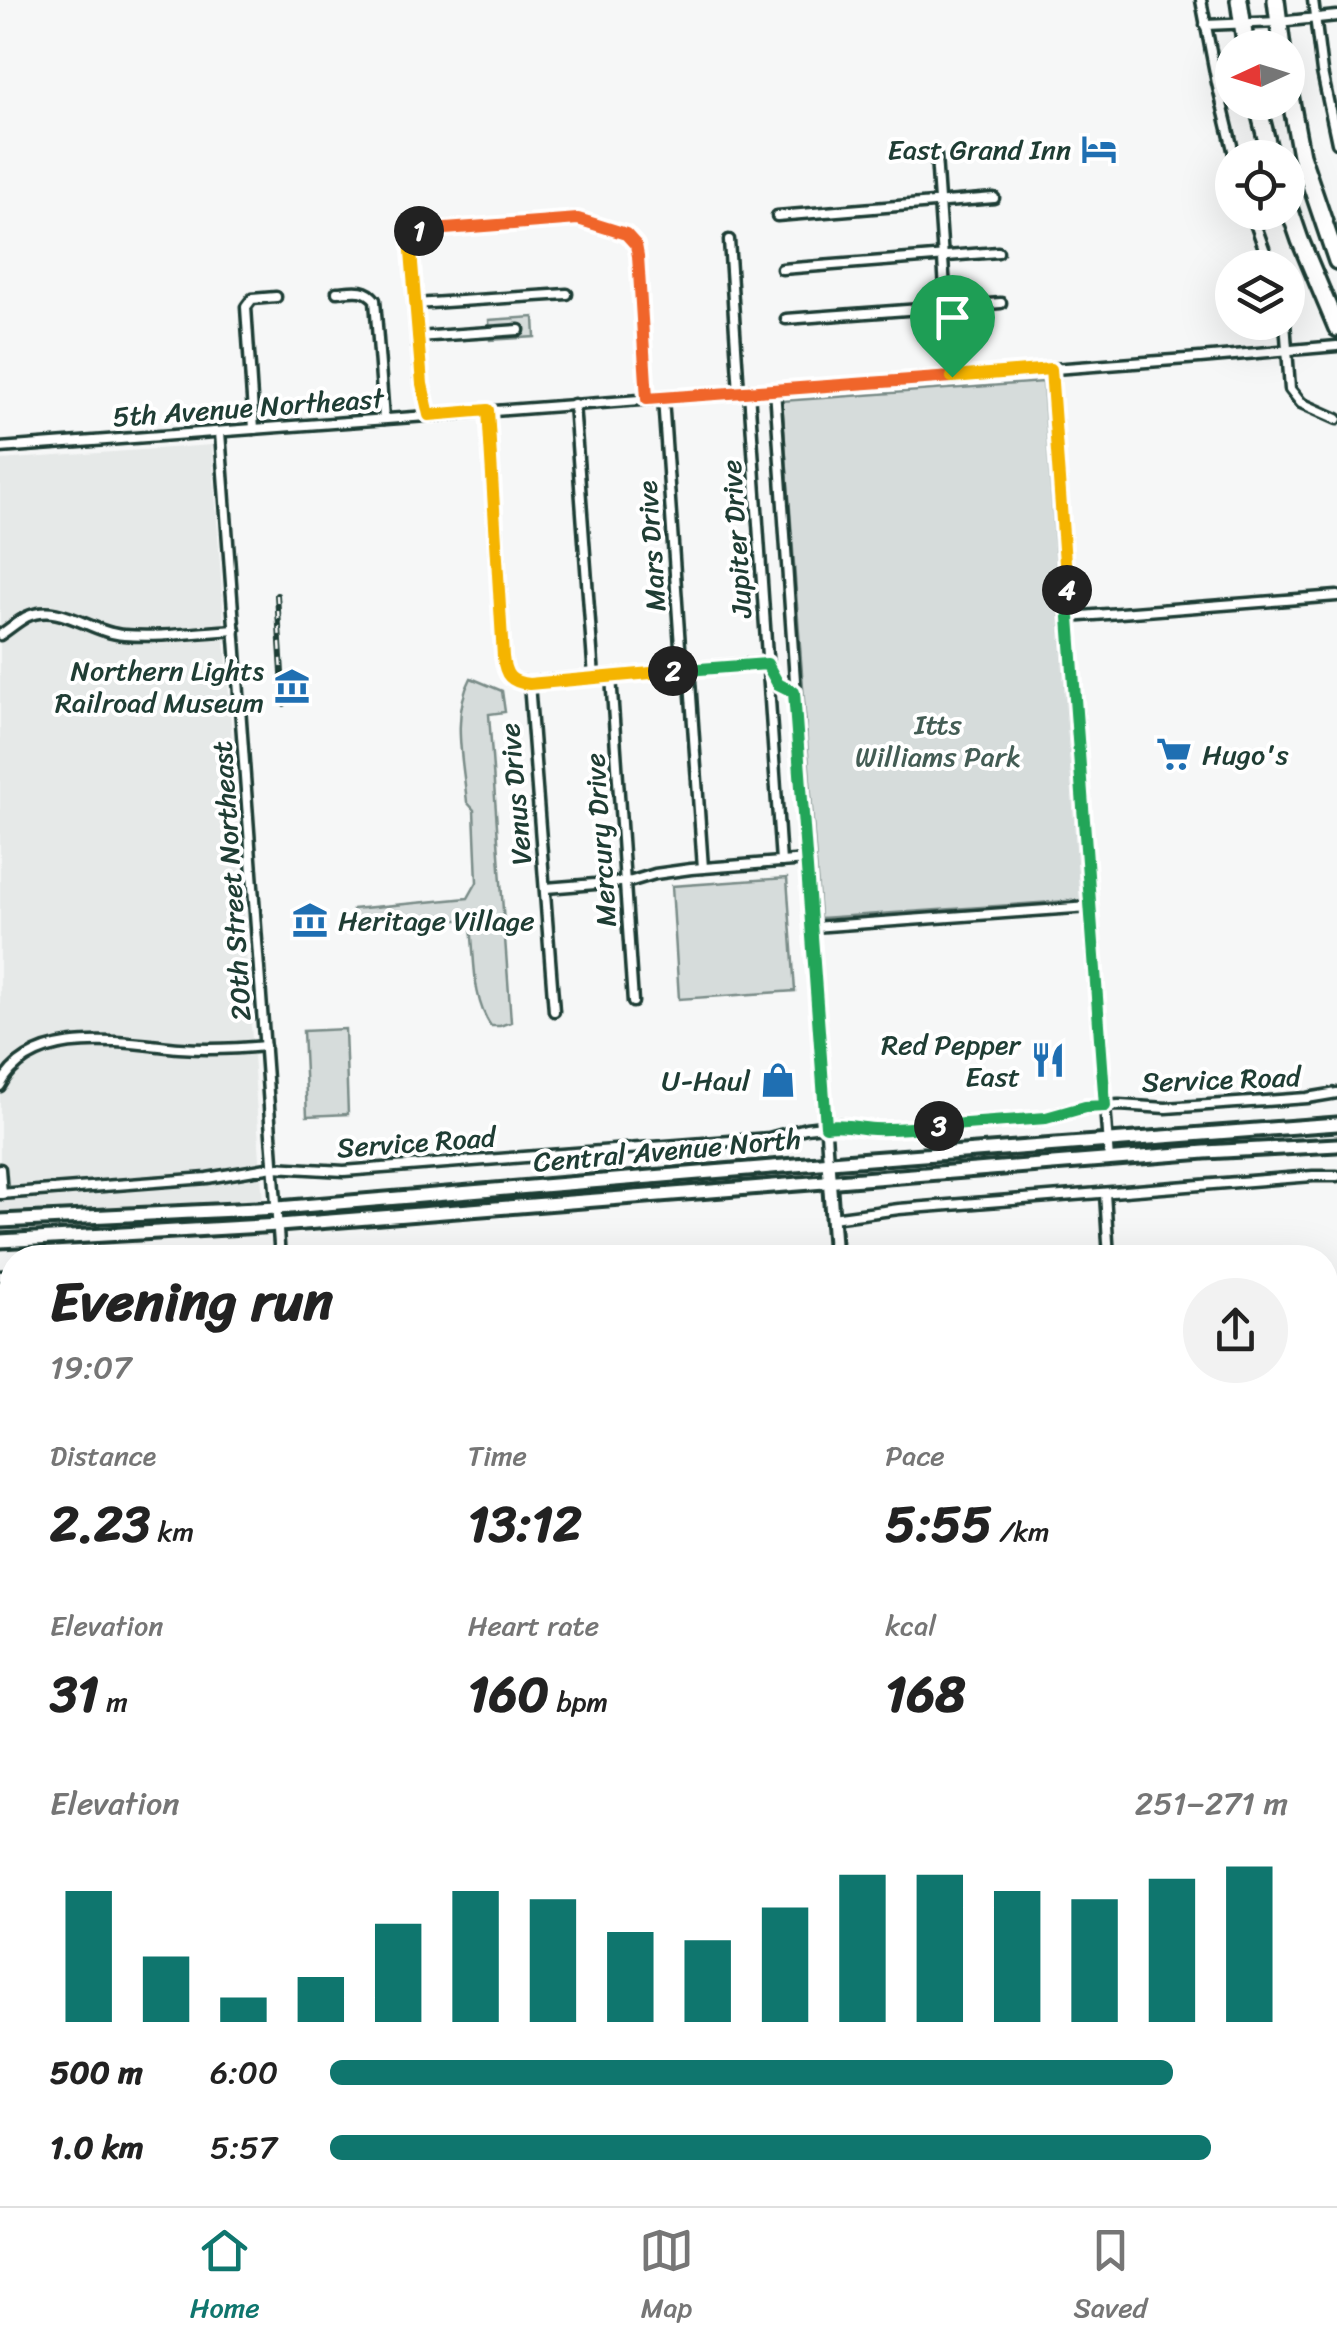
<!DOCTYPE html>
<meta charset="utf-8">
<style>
:root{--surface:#fff;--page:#f2f2f2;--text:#222;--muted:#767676;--line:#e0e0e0;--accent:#0f766e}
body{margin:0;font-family:Sriracha,sans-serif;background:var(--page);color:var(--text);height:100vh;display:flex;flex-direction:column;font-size:38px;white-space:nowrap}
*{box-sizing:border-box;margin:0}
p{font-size:32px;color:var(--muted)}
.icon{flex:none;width:55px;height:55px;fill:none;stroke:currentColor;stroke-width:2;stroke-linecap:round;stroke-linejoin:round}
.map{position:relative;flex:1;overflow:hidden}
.drawer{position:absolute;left:0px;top:1245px;width:1338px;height:962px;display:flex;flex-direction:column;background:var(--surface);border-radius:40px 40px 0 0;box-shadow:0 10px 40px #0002}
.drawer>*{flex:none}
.needle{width:65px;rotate:266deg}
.buttons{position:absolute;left:1215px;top:30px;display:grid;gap:20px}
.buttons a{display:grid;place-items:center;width:90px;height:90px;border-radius:50%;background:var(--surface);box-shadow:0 10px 40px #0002;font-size:50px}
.pin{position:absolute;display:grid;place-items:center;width:85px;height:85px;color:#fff;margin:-102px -42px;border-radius:50% 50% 50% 0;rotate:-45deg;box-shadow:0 0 10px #0007}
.pin .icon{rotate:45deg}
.km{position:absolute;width:50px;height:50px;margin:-25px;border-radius:50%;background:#222;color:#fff;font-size:28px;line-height:50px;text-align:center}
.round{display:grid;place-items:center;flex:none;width:105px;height:105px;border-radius:52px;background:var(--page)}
.head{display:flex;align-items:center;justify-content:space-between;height:170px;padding:0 50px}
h1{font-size:55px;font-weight:800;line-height:75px}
.stats{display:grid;grid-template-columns:repeat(3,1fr);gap:15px;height:170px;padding:10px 50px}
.stats div{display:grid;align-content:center}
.stats b{font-size:50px;font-weight:800}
.stats small{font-size:28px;font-weight:400}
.stats p{font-size:28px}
.chart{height:280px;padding:20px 50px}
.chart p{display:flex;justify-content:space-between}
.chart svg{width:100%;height:180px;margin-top:10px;stroke:var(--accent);stroke-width:6}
ul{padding:0 50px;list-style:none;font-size:32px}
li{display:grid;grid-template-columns:160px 120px 1fr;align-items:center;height:75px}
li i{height:25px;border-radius:12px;background:var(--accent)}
.menu{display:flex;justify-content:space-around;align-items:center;height:140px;border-top:2px solid var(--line);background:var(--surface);font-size:28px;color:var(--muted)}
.menu a{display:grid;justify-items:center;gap:5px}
.menu .active{color:var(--accent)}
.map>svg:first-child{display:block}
</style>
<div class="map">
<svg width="1337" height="2206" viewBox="0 0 1337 2206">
<rect width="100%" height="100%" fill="#f6f7f7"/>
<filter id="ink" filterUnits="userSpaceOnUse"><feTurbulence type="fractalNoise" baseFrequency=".01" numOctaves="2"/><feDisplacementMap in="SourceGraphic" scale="20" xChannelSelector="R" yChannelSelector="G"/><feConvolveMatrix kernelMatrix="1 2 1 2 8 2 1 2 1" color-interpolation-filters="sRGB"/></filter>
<g filter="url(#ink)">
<g fill="#e6e9e8">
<path d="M212 445 263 1203 0 1221V460Z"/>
<path d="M1325 1283H1337V1586L1325 1587Z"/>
</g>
<g fill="#d6dcdb" stroke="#7a8c88" stroke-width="2.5">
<path d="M534 317 535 337 490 340 489 320Z"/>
<path d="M1043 382 1082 900 820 918 782 401Z"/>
<path d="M471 678 502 691 505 712 489 714 511 1022 500 1026H491C472 999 475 959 471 927L465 920H351L353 909 468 898 477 882 474 810 467 802C463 762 451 715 471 678Z"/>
<path d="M787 878 795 991 679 999 672 886Z"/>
<path d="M345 1029 348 1114 307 1116 303 1031Z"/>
<path d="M1337 2145V2206H1250L1249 2195H1325V2146Z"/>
</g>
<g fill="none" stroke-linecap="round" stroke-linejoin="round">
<defs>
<g id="street">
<path d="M1201 0 1217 83 1235 158"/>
<path d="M1313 0 1322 72 1337 143"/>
<path d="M1205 25 1278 22 1337 16"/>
<path d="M936 156 951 377"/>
<path d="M1251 212 1271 268"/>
<path d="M777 216 994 198"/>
<path d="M729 240 739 392"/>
<path d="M782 269 998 252"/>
<path d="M337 292C352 291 365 287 375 300L384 419"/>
<path d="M415 304 567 294"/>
<path d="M786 319 1001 303"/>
<path d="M1285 322 1290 389 1301 403 1337 419"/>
<path d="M418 337 519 330"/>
<path d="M1051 369 1109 1160"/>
<path d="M775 389 828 1162"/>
<path d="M749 391 781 862"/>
<path d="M663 398 681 661 690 681 703 868"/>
<path d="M574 404 594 677"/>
<path d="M488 411 504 666 512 680 529 683 554 1011"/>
<path d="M429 415 421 384 410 239 414 232 420 231 578 219 626 234 636 245 638 255 647 399"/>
<path d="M254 429 246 307 252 299 276 297"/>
<path d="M220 432 280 1258"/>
<path d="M0 448 1200 358 1337 346"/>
<path d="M1069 617 1337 596"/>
<path d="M0 635C9 629 17 622 26 617 60 601 90 633 124 635 160 638 198 632 235 630"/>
<path d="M611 676 633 1002"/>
<path d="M529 683 762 663 769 666C776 680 778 687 794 692"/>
<path d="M546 888 632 881 655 874 691 869 807 860"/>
<path d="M813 927 1089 907"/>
<path d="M0 1086C32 1025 124 1043 179 1048 208 1050 236 1049 265 1046"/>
<path d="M0 1169 2 1194"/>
<path d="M1105 1193 1109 1258"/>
<path d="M0 1194 207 1178 273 1167 344 1171 769 1138 806 1128 840 1124 867 1129H892L1046 1118 1085 1107 1119 1105 1166 1108 1307 1098 1337 1093"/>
<path d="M832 1218 899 1209 1313 1176H1337"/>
<path d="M0 1276 12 1275"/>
<path d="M0 1529 12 1528"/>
<path d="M1325 1590 1337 1589"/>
<path d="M0 1595 9 1714"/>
<path d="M1325 1754 1337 1753"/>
<path d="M0 1867 12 1866"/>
<path d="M1325 1916 1337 1915"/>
<path d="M0 2153 12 2152"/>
<path d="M462 2195 474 2206"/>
<path d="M1178 2195V2206"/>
</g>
<g id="secondary">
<path d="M828 1162 835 1258"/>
<path d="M0 1221 278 1208 843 1161 1337 1124"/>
<path d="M0 1241 279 1225 1205 1152 1337 1145"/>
<path d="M898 2195 899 2206"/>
</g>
<g id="highway">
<path d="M1239 0 1246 48"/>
<path d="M1276 0 1282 48"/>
<path d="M1288 85 1301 155 1337 261"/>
<path d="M1257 102 1271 158"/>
<path d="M1288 205 1300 240 1337 328"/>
</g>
</defs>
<use href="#street" stroke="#1f3d34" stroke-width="15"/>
<use href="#secondary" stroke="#1f3d34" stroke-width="19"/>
<use href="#highway" stroke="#1f3d34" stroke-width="22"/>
<use href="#street" stroke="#fff" stroke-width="8"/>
<use href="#secondary" stroke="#fff" stroke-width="11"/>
<use href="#highway" stroke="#fff" stroke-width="15"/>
<defs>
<path id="rail" d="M277 595 284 704"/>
</defs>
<use href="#rail" stroke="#1f3d34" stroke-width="6"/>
<use href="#rail" stroke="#fff" stroke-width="2.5" stroke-dasharray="8" stroke-linecap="butt"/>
</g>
</g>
<g fill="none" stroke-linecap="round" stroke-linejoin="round" filter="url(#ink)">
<defs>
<path id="split-1" d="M419 231 578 219 626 234 636 245 638 256 647 399 952 377"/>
<path id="split-2" d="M419 231 414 232 410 239 422 384 429 415 488 410 503 657C505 675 510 682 529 684L673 671"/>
<path id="split-3" d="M673 671 767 664 778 684 794 692 826 1126C843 1123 856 1128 874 1129 895 1130 917 1127 939 1126"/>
<path id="split-4" d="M939 1126 1046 1118 1085 1107 1105 1106 1067 590"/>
<path id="split-5" d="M952 377 1051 369 1067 590"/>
</defs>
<use href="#split-1" stroke="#fff" stroke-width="20"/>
<use href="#split-2" stroke="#fff" stroke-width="20"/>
<use href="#split-3" stroke="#fff" stroke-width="20"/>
<use href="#split-4" stroke="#fff" stroke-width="20"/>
<use href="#split-5" stroke="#fff" stroke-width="20"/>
<use href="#split-1" stroke="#f0652b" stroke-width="12"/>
<use href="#split-2" stroke="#f5b400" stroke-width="12"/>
<use href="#split-3" stroke="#22a559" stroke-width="12"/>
<use href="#split-4" stroke="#22a559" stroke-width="12"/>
<use href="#split-5" stroke="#f5b400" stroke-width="12"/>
</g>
<defs>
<symbol id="hotel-bare" viewBox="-9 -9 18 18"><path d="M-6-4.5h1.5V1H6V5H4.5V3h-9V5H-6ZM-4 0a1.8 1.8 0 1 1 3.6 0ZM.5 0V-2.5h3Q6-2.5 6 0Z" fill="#1f6fb2" stroke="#fff" stroke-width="2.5" paint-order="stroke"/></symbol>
<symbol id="museum-bare" viewBox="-9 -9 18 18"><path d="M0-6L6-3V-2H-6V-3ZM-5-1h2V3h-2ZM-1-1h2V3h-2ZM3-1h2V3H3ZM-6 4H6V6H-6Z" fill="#1f6fb2" stroke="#fff" stroke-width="2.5" paint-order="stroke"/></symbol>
<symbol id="supermarket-bare" viewBox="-9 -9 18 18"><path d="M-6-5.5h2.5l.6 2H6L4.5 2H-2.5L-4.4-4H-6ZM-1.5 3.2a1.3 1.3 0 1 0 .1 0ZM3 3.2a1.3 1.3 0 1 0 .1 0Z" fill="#1f6fb2" stroke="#fff" stroke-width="2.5" paint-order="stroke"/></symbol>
<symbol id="restaurant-bare" viewBox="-9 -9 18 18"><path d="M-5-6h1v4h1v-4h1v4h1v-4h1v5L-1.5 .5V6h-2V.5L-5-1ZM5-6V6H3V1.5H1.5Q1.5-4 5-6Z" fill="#1f6fb2" stroke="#fff" stroke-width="2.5" paint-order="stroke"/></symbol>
<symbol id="shop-bare" viewBox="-9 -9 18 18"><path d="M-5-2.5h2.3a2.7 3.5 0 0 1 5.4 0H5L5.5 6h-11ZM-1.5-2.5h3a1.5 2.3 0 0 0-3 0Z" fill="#1f6fb2" stroke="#fff" stroke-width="2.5" paint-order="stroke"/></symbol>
</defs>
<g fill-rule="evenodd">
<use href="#hotel-bare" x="1074" y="124" width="50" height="50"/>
<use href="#museum-bare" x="267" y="661" width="50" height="50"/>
<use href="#supermarket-bare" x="1149" y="729" width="50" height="50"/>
<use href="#museum-bare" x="285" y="895" width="50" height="50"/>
<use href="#restaurant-bare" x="1023" y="1035" width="50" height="50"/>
<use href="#shop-bare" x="753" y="1055" width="50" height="50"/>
</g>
<g text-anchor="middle" stroke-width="8" stroke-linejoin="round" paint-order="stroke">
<g font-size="28" fill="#1f3d34" stroke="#fff" text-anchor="end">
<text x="1071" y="159">East Grand Inn</text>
<text x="264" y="680">Northern Lights<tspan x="264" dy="32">Railroad Museum</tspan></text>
<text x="1202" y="764" text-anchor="start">Hugo's</text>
<text x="338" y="930" text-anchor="start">Heritage Village</text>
<text x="1020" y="1054">Red Pepper<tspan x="1020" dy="32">East</tspan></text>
<text x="750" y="1090">U-Haul</text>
</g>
<g font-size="28" fill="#1f3d34" stroke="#fff">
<text transform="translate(248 407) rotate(-4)" y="10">5th Avenue Northeast</text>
<text transform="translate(736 539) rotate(-94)" y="10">Jupiter Drive</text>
<text transform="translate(651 546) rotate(-94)" y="10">Mars Drive</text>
<text transform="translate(515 794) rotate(-95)" y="10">Venus Drive</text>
<text transform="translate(600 840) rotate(-94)" y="10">Mercury Drive</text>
<text transform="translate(231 881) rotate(-94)" y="10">20th Street Northeast</text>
<text transform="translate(1221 1079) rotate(-2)" y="10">Service Road</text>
<text transform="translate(416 1142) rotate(-4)" y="10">Service Road</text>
<text transform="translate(667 1150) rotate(-5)" y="10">Central Avenue North</text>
</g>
<g font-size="28" fill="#445d55" stroke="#fff">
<text x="938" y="734">Itts<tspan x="938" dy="32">Williams Park</tspan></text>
</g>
</g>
</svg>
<div class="buttons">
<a><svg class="needle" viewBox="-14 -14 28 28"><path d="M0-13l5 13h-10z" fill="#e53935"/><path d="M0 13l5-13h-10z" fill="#767676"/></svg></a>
<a><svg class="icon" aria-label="locate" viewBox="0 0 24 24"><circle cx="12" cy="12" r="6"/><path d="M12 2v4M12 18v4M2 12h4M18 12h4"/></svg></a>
<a><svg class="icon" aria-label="layers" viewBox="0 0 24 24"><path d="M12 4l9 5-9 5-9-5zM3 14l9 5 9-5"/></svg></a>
</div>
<div class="pin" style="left:952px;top:377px;background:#1e9e55"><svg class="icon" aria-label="arrive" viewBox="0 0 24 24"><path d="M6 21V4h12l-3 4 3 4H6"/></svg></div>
<b class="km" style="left:419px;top:231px">1</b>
<b class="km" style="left:673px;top:671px">2</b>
<b class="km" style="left:939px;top:1126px">3</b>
<b class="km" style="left:1067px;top:590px">4</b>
<section class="drawer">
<div class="head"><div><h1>Evening run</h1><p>19:07</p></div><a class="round"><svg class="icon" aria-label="share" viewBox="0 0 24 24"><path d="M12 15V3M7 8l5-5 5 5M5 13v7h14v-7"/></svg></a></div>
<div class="stats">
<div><p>Distance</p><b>2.23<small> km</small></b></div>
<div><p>Time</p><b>13:12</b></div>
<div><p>Pace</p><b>5:55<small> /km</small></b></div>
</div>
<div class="stats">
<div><p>Elevation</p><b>31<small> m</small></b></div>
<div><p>Heart rate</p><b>160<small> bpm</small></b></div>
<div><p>kcal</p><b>168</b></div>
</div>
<div class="chart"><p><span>Elevation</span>251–271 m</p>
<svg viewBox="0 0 160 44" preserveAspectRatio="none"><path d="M5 44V12M15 44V28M25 44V38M35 44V33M45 44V20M55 44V12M65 44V14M75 44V22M85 44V24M95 44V16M105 44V8M115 44V8M125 44V12M135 44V14M145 44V9M155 44V6"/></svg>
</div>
<ul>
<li><b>500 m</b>6:00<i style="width:88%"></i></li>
<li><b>1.0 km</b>5:57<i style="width:92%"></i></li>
</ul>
</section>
</div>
<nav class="menu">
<a class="active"><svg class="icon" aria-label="home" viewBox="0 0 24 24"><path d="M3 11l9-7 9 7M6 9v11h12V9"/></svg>Home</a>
<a><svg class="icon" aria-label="map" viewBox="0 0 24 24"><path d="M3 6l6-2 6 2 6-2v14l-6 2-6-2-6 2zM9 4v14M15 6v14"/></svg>Map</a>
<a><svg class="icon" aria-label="saved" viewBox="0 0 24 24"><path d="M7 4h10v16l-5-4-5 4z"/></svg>Saved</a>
</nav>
